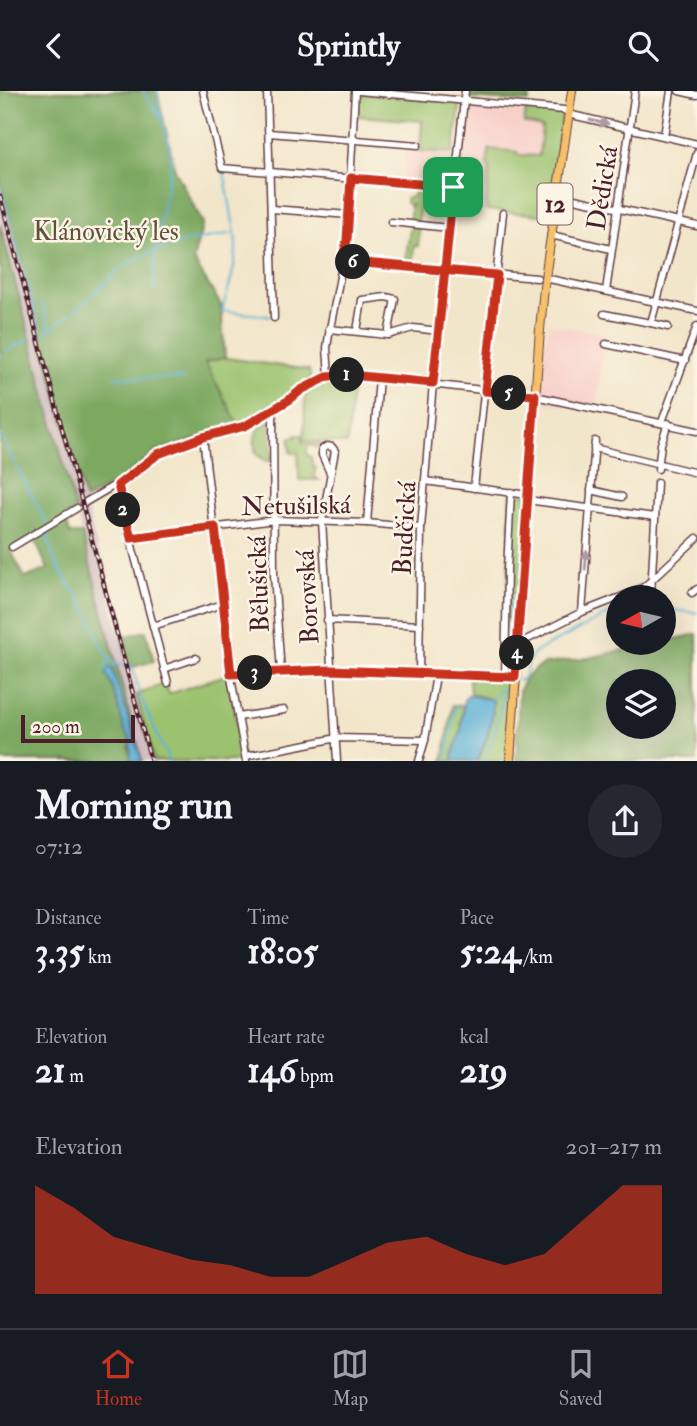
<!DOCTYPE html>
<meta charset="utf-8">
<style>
:root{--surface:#171b24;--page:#242831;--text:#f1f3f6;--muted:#9ea1a6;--line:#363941;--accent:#c8321e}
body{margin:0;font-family:"IM FELL Double Pica",serif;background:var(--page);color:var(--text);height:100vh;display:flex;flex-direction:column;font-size:26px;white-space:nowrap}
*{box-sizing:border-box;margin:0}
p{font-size:23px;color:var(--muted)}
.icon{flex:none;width:38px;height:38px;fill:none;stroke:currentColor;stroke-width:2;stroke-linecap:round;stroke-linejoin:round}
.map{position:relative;height:670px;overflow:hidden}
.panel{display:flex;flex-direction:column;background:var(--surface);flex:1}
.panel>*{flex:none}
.needle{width:46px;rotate:262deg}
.buttons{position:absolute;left:606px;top:494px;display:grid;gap:14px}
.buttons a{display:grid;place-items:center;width:70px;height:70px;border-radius:50%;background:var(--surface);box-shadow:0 7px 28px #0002;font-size:35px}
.scale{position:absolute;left:21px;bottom:18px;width:114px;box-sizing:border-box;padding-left:7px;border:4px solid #4a1f2b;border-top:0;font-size:19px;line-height:24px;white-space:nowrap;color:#4a1f2b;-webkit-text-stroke:5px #fcf5e5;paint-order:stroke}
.pin{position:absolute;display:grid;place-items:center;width:60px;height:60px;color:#fff;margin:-30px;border-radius:14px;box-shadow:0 4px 10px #0006}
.km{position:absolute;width:35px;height:35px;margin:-18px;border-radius:50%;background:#222;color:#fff;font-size:19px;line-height:35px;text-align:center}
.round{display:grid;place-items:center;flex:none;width:74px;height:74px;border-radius:37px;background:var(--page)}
.summary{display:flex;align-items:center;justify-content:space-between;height:119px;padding:0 35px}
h1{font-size:38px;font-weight:700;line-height:52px}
.stats{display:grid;grid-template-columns:repeat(3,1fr);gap:10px;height:119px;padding:7px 35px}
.stats div{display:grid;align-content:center}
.stats b{font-size:35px;font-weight:700}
.stats small{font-size:19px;font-weight:400}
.stats p{font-size:19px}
.chart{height:196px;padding:14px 35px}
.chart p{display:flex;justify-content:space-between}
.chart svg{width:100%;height:126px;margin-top:7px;fill:var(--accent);opacity:.7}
header{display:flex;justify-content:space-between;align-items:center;height:91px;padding:0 35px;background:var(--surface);font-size:32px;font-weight:700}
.tab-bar{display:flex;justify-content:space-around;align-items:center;height:98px;border-top:2px solid var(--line);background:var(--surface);font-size:19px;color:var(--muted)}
.tab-bar a{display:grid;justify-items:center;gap:4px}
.tab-bar .selected{color:var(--accent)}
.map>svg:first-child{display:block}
</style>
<header><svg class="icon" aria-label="back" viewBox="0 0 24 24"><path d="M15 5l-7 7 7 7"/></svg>Sprintly<svg class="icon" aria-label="search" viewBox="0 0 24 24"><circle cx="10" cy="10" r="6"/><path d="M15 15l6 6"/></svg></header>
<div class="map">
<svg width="697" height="670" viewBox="0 0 697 670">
<rect width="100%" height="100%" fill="#fcf5e5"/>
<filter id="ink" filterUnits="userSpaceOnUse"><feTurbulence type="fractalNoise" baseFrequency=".0143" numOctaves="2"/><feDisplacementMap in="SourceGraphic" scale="14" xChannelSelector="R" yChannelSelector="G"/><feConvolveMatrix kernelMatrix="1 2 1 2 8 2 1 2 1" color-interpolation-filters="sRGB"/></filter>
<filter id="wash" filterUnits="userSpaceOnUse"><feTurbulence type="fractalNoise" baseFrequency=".00686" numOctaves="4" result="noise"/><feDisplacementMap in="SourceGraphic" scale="28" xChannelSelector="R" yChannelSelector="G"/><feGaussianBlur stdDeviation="1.57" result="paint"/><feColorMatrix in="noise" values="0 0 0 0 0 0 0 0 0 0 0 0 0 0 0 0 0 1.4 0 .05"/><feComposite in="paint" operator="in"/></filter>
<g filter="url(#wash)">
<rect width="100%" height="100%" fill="#f2e6ca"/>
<g fill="#f7d0ca">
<path d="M470 13 561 24 549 125 456 118 464 48 467 46 468 14Z"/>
<path d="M406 60 453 63 450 89 433 87 432 91 402 88Z"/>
<path d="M549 232 605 244 596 321 539 310 542 270Z"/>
</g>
<path fill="#d2bec2" d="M0 92 154 670H142L0 134Z"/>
<g fill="#9bc26e" stroke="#72704c" stroke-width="2">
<path d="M359 3 461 10 453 62 420 60 422 30 357 25Z"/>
<path d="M526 19 559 22 562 25 549 125 486 119 490 76 487 75 489 58 517 61 518 64 539 65 542 36 524 32Z"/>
<path d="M415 94 423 96 421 106 425 107 424 118 419 119 417 137 419 138 418 155H414L412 176H404L411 134 409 131 411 117 409 116V114H414L406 112V107L413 106Z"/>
<path d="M227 267 309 279 311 290C282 308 257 327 224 338L205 271Z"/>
<path d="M353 288 347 353 304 349 305 304 331 289Z"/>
<path d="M270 329 272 369 266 370 256 363C252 345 256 339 270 329Z"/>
<path d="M296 344H302L303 352 321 353 319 357 310 354 307 358V364L311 366 313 376H316L314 385 319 389H299L298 362H291C291 357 289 351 290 347L296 346Z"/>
<path d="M511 401 528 404 515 586 505 587Z"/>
<path d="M228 583 243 670H154L136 604 165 592 169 603Z"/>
<path d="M469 587 512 588 507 670H477C486 652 493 629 493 609L470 602Z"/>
<path d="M453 614 463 615 461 640 453 664 454 670H443Z"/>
</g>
<g fill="#7ca861" stroke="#636446" stroke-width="2" fill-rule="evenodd">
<path d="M0 0H157L175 79 203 132 193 169 221 214 225 267 205 271 239 335 158 360 119 389 85 409 0 92Z"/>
<path d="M469 0H530L529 11 468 7Z"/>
<path d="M0 134 76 420 65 426 70 443H82L142 670 137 650 129 656 131 670H0ZM34 447 48 478 25 487 11 460Z"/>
<path d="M146 540 154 570 129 577 122 546Z"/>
<path d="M697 543V670H516L519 600 524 589 536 577 544 573 588 567ZM618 590H663V635H618Z"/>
</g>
<g fill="#58b0d5" stroke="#516880" stroke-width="2">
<path d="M109 577H112L142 670H131L130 647 125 640 113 597 106 582Z"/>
<path d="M468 604 489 608 493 611C494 632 486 652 477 670H454L453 664 461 640 464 609Z"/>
</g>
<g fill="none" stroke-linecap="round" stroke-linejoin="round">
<g stroke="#58b0d5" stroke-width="2">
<path d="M143 0 163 30 172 69 155 160 154 199"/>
<path d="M156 0 162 26"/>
<path d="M0 94 41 243 45 242"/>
<path d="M235 143C239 170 229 194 222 220L270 225"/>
<path d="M121 177C154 154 196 149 235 142L224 80"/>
<path d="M42 212 50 239"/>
<path d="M75 220 118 180"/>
<path d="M58 232 71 223"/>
<path d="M48 241 55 234"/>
<path d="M7 260 29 248"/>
<path d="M0 264 2 263"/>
<path d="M114 286 183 288"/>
<path d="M0 344 47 433"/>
<path d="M49 438C46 469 70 491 85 516 97 537 99 557 116 574H132L141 608 169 670"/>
<path d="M512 485 513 433"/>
<path d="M512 505V489"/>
<path d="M663 518 697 522"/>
<path d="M510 543 511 510"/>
<path d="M510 552V548"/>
<path d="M107 579 106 573 110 570"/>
<path d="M509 583 510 557"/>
<path d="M518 590 524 587 531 566 539 559 618 518"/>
<path d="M491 610 497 601 511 593"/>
<path d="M446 670 456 614"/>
<path d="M484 670 494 645 505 598 513 593"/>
</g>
</g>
</g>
<g filter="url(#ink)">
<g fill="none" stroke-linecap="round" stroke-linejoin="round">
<defs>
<g id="minor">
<path d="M203 0 222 77 453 96"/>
<path d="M267 0 274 227"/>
<path d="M359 0 564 19 572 24 697 53"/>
<path d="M679 0 697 4"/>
<path d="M269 42 418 54"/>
<path d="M664 45 671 0"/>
<path d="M556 104 697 135"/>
<path d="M272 118 349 124"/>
<path d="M391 131 449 137"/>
<path d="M551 144 611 158"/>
<path d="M342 170 537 187"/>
<path d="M545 187 697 220"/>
<path d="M606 200 635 0"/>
<path d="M604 223 651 232"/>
<path d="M668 236 651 232 697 62"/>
<path d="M329 238 388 244 413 237 439 240"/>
<path d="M357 240 362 209 386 206 395 208 388 244"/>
<path d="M606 253 685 270"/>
<path d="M329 285 327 257 329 243 347 149 355 0"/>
<path d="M273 319 274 483 281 581"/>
<path d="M662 331 697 235"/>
<path d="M203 346 232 592 246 670"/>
<path d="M594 357 697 382"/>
<path d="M658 378 661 353 668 332"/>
<path d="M330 382 322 364V358L327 355 332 356 335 360 322 430 337 670"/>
<path d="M425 390 528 404"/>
<path d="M120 391 118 397 119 405 168 592"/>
<path d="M474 397 503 122"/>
<path d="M591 399 622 406"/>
<path d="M527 409 655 426"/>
<path d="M84 412 120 391 157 363 203 346 245 335 289 309 304 297 329 285 350 284 535 305 697 340"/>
<path d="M367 432 379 287"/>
<path d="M131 447 275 429 367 432 421 437"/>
<path d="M12 456 77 417"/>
<path d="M692 502 697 498"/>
<path d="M651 503 657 392"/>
<path d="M621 506 644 496 697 447"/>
<path d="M582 521 595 350"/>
<path d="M327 529 420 534"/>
<path d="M153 535 223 513"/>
<path d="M518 553 582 521 618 507"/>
<path d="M164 578 196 567"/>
<path d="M231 583 330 579 515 586"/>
<path d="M419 584 421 437 433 292 465 0"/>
<path d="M505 587 507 479 511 401"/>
<path d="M238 626 284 619"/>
<path d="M246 665 337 647 425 649"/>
<path d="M419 670 425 649 436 584"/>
</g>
<path id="major" d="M510 670 540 238 545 187 572 0"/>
</defs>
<use href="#minor" stroke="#633d43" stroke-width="9"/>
<use href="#major" stroke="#633d43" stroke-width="10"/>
<use href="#minor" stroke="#fff" stroke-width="6"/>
<use href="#major" stroke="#f6c16b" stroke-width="8"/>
<defs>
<path id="rail" d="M0 105 151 670"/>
</defs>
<use href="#rail" stroke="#4a1f2b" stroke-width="4.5"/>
<use href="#rail" stroke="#fcf5e5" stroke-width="2" stroke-dasharray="5" stroke-linecap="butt"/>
</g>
<defs><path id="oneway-solid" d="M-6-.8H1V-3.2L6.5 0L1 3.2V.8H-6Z" transform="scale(1.75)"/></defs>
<g fill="#ae9aa0">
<use href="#oneway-solid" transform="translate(599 31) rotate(13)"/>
<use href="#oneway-solid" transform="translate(586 469) rotate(-85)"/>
</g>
</g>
<g fill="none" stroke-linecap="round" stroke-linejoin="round" filter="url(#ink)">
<defs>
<path id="route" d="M453 96C447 161 440 227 433 292L350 284 329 285 301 299 289 309 245 335 203 346 158 363 118 394 131 447 215 436 231 583 330 579 515 586 535 304 485 300 497 184 342 170 347 149 351 87 453 96"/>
</defs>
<use href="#route" stroke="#fff" stroke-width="14"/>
<use href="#route" stroke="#c8321e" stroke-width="9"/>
</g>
<g text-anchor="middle" stroke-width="5" stroke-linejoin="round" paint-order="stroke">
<rect fill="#fcf5e5" stroke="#7f5f63" stroke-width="2" x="537.5" y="92.5" width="35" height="41" rx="5"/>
<g font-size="24" font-weight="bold" fill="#4a1f2b">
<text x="555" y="121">12</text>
</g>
<g font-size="26" fill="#4a1f2b" stroke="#fcf5e5">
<text transform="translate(602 97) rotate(-81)" y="9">Dědická</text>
<text transform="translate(296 414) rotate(-1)" y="9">Netušilská</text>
<text transform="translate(404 437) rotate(-87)" y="9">Budčická</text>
<text transform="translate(258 493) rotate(-92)" y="9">Bělušická</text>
<text transform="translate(307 506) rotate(-93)" y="9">Borovská</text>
</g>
<g font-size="26" fill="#62503f" stroke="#fcf5e5">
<text x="106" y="149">Klánovický les</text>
</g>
</g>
</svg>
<div class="buttons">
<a><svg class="needle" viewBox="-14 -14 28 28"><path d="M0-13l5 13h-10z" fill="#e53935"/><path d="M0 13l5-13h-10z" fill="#9ea1a6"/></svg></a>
<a><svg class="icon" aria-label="layers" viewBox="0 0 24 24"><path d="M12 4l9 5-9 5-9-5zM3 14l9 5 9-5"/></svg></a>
</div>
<div class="scale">200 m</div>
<div class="pin" style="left:453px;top:96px;background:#1e9e55"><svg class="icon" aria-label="arrive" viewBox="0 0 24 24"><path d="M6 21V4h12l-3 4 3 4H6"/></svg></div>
<b class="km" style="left:347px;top:284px">1</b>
<b class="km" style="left:123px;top:419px">2</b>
<b class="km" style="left:255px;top:582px">3</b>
<b class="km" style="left:517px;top:562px">4</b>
<b class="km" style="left:509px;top:302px">5</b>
<b class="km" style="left:353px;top:171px">6</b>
</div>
<section class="panel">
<div class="summary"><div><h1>Morning run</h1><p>07:12</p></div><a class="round"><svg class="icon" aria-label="share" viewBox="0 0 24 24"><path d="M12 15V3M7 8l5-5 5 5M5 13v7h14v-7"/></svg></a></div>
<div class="stats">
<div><p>Distance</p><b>3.35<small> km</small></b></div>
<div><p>Time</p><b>18:05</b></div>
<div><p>Pace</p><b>5:24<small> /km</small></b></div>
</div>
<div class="stats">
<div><p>Elevation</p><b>21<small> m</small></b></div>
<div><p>Heart rate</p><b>146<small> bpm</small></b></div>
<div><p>kcal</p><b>219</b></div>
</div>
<div class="chart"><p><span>Elevation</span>201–217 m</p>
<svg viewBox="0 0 160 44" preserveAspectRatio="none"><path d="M0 44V6L10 14L20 24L30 28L40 32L50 34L60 38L70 38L80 32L90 26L100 24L110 30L120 34L130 30L140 18L150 6L160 6V44z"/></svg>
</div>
</section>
<nav class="tab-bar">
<a class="selected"><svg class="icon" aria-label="home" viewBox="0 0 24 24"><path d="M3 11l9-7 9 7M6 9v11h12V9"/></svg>Home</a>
<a><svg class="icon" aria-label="map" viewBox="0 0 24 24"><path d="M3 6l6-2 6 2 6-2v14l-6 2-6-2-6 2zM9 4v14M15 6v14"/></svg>Map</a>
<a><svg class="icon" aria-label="saved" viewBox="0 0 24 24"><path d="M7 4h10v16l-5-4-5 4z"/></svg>Saved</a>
</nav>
